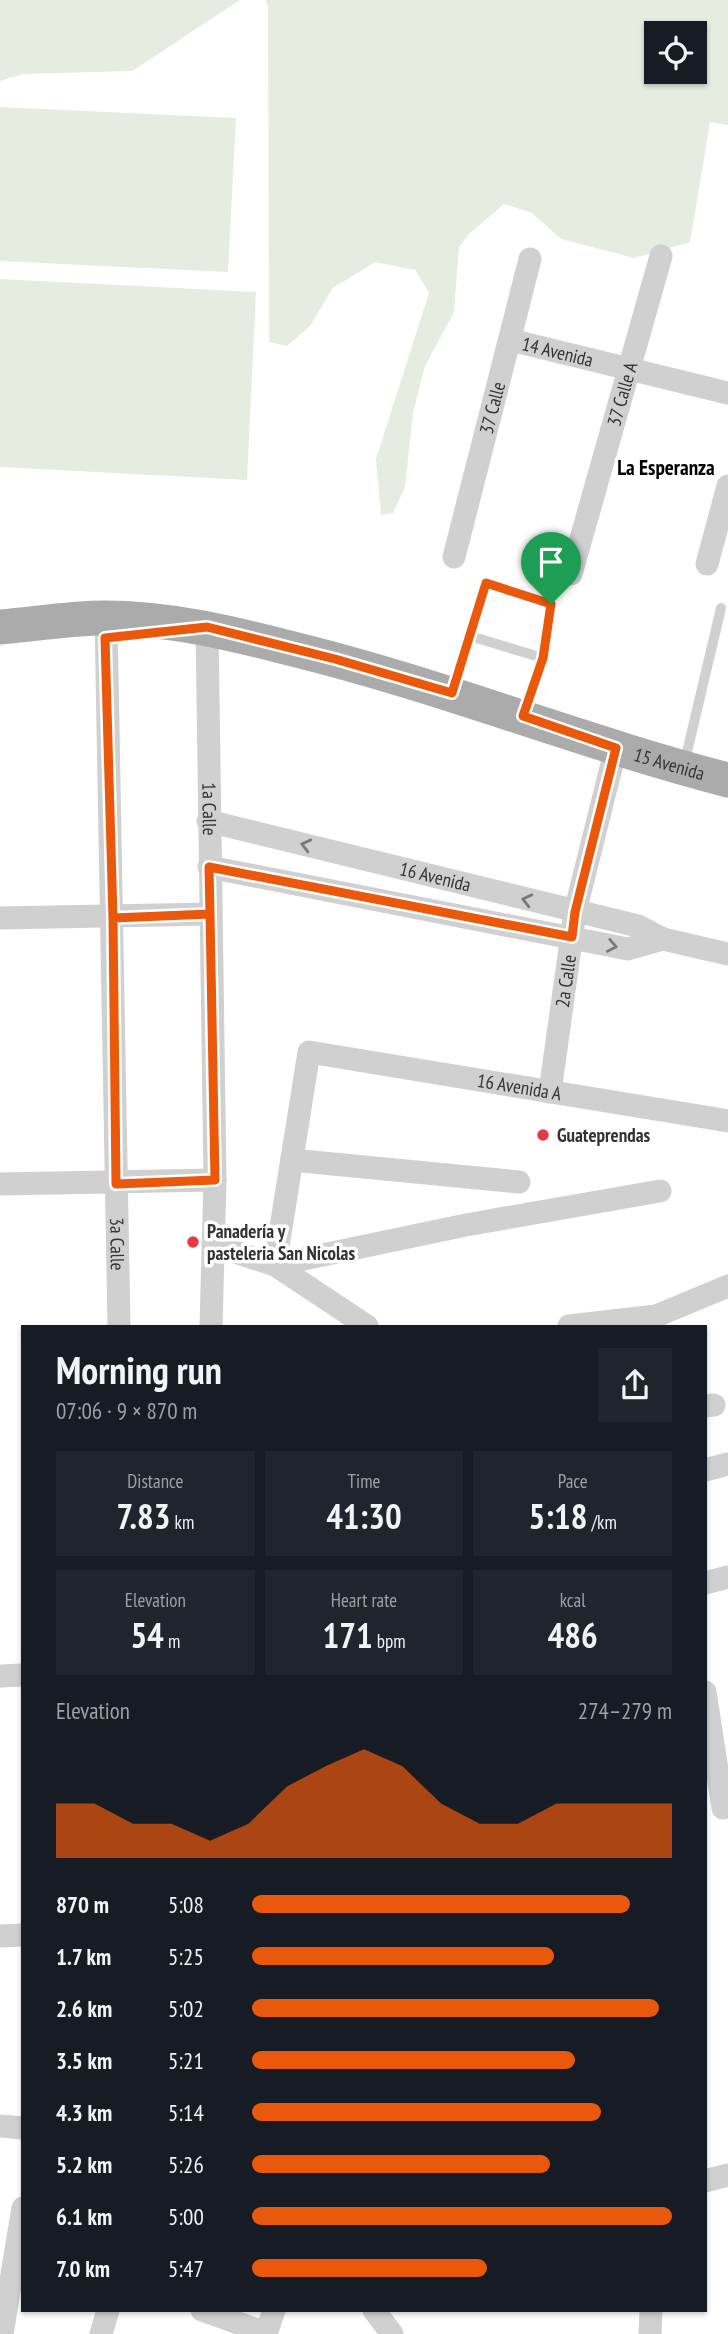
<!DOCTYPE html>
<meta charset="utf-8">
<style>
:root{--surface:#171b24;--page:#20242c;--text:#f1f3f6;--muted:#9ea1a6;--accent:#ea580c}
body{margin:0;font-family:"PT Sans Narrow",sans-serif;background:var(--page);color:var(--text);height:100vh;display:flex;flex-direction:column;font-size:26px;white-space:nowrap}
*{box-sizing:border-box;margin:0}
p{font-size:23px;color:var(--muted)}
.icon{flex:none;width:38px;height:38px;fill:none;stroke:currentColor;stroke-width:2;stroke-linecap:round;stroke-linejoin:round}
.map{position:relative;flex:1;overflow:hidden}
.details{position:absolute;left:21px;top:1325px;width:686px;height:987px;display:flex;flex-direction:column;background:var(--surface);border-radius:0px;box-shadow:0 2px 5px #0004}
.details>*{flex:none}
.controls{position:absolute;left:644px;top:21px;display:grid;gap:14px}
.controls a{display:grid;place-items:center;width:63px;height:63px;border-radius:0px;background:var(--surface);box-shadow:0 2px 5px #0004;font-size:35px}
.pin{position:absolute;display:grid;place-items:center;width:60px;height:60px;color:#fff;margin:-72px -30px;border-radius:50% 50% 50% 0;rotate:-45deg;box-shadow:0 0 7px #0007}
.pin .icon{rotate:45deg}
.round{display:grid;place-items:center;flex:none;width:74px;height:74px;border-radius:0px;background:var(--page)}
.summary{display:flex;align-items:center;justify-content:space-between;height:119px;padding:0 35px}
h1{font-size:38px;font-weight:700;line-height:52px}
.stats{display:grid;grid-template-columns:repeat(3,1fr);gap:10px;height:119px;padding:7px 35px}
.stats div{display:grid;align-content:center;border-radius:0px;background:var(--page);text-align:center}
.stats b{font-size:35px;font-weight:700}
.stats small{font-size:19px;font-weight:400}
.stats p{font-size:19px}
.chart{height:196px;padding:14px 35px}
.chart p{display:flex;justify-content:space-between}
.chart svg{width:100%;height:126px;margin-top:7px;fill:var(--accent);opacity:.7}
ul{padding:0 35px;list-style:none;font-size:23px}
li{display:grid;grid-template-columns:112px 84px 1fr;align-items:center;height:52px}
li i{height:18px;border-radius:9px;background:var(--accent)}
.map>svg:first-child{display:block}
</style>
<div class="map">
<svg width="728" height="2334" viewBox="0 0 728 2334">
<rect width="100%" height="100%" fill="#fff"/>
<g fill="#e6ecdf" fill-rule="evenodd">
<path d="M0 0H240L132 71 24 74 0 81Z"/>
<path d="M266 0H728V125L710 122 690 242 634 258 561 239 532 213 504 204 470 233 459 247 454 312 425 366 413 413 405 487 393 513 381 515 376 459 429 293 415 270 375 262 333 288 310 326 287 346 269 342 268 7ZM656 33H695V72H656Z"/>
<path d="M0 107 236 118 228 272 0 261Z"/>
<path d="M0 279 256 292 247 480 0 467Z"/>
</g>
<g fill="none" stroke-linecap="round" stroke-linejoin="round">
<g stroke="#d0d0d0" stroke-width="10">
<path d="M470 636 486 583 551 604 543 658 524 714"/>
<path d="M453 691 470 636 543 658"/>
<path d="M684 765 721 608"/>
</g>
<g stroke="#d0d0d0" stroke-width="23">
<path id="s1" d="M510 340 728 393"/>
<path id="s2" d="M454 557 530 259"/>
<path d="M707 564 728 486"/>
<path id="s3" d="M571 574 661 256"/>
<path id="s4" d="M106 618 119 1326"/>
<path id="s5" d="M207 627 215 1180 211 1326"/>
<path id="s6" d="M208 821 638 926 663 939 728 954"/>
<path d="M209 867 628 949 663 939"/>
<path d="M0 918 210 914"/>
<path id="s7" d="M550 1092 575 912 616 748"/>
<path d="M292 1160 519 1182"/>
<path d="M0 1184 215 1180"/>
<path id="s8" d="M660 1191 466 1225 275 1265 309 1052 728 1121"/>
<path d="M213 1245 275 1265 367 1326"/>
<path d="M569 1326 656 1316 728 1286"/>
<path d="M705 1406 714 1405"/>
<path d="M705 1470 728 1464"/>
<path d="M705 1583 728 1577"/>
<path d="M0 1676 23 1675"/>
<path d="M705 1692 723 1808"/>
<path d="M0 1936 23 1935"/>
<path d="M0 2126 23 2128"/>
<path d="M705 2181 728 2175"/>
<path d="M202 2310 266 2333"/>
<path d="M374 2310 392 2334"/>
<path d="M2 2334 23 2208"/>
<path d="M101 2334 108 2310"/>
<path d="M266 2334 274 2310"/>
<path d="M650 2334 651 2310"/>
</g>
<path stroke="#ababab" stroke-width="35" id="s9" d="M0 627C35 624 71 618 105 618 169 618 231 633 293 649 440 685 581 742 728 780"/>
</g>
<defs><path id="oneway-chevron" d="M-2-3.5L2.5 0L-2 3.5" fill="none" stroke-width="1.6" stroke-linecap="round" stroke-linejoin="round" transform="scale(1.75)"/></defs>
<g stroke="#7a7a7a">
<use href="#oneway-chevron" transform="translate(306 845) rotate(-166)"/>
<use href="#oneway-chevron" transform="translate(527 900) rotate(-166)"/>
<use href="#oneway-chevron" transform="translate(612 946) rotate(11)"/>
</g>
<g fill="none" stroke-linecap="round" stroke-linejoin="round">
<defs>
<path id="route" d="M551 604 486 583 452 693 335 659 207 627 105 638 113 918 210 914 215 1180 116 1184 113 918 210 914 209 867 572 937 575 912 616 748 523 716 543 658 551 604"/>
</defs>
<use href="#route" stroke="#fff" stroke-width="14"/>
<use href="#route" stroke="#ea580c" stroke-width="9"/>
</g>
<g fill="#e63946" stroke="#fff" stroke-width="2.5">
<circle cx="543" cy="1135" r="7"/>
<circle cx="193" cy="1242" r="7"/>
</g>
<g text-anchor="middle" stroke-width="7" stroke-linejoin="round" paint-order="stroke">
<g font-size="19" fill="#333" stroke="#fff">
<text dy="7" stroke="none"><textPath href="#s1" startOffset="49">14 Avenida</textPath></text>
<text dy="7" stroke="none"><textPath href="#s3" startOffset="187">37 Calle A</textPath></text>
<text dy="7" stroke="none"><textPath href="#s2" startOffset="154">37 Calle</textPath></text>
<text dy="7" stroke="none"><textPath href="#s9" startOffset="690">15 Avenida</textPath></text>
<text dy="7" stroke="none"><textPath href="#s5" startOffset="182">1a Calle</textPath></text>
<text dy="7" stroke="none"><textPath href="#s6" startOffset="234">16 Avenida</textPath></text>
<text dy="7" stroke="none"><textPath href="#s7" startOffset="112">2a Calle</textPath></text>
<text dy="7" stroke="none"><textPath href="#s8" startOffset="821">16 Avenida A</textPath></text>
<text dy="7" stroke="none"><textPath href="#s4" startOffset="626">3a Calle</textPath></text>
</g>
<g font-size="19" font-weight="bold" fill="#333" stroke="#fff" text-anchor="start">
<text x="557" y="1142">Guateprendas</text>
<text x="207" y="1238">Panadería y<tspan x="207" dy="22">pasteleria San Nicolas</tspan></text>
</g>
<g font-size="21" font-weight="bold" fill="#000" stroke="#fff">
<text x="666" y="475">La Esperanza</text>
</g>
</g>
</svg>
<div class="controls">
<a><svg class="icon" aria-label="locate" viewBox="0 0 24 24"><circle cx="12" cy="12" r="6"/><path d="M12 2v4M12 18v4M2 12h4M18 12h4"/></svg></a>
</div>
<div class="pin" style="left:551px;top:604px;background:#1e9e55"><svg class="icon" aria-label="arrive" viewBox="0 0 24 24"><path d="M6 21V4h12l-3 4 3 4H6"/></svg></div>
<section class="details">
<div class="summary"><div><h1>Morning run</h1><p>07:06 · 9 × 870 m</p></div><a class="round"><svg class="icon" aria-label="share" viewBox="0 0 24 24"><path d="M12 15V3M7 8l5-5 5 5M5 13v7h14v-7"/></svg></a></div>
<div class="stats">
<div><p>Distance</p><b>7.83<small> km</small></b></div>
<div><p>Time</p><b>41:30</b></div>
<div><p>Pace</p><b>5:18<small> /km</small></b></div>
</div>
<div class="stats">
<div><p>Elevation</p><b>54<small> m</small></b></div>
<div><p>Heart rate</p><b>171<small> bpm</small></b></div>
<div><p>kcal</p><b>486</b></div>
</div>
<div class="chart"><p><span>Elevation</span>274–279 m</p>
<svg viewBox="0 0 160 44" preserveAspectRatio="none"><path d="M0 44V25L10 25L20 32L30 32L40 38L50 32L60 19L70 12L80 6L90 12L100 25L110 32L120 32L130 25L140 25L150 25L160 25V44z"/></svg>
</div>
<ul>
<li><b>870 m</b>5:08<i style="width:90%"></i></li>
<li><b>1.7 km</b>5:25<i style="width:72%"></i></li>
<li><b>2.6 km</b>5:02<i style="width:97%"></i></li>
<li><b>3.5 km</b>5:21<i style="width:77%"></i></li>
<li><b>4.3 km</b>5:14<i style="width:83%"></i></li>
<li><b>5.2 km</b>5:26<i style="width:71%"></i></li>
<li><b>6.1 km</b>5:00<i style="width:100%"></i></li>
<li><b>7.0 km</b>5:47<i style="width:56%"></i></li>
</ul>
</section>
</div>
